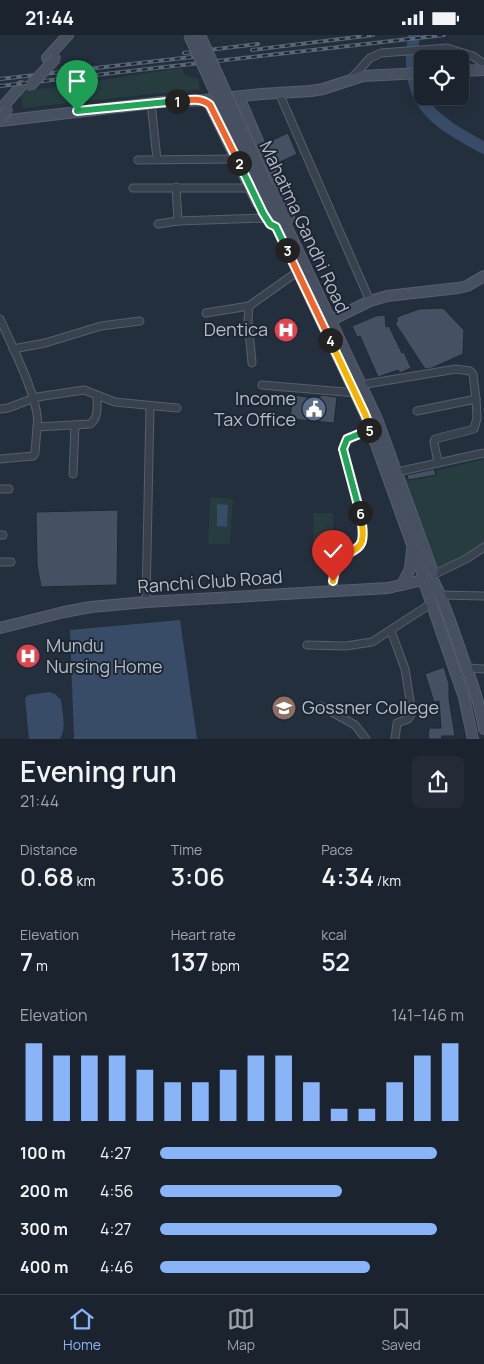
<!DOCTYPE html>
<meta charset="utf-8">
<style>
:root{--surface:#1b232e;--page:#242b36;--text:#f1f3f6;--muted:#a0a4aa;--line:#39404a;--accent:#8ab4f8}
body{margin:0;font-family:Manrope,sans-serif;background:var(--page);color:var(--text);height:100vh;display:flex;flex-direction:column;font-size:19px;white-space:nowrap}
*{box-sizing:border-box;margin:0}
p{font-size:16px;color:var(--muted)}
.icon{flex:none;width:28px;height:28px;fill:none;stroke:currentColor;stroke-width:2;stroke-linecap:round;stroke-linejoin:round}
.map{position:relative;height:704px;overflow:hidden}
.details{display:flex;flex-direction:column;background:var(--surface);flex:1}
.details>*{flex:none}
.buttons{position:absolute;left:414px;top:15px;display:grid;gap:10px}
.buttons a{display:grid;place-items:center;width:55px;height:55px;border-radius:8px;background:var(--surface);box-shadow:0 2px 12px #0003,0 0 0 1px var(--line);font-size:25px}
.pin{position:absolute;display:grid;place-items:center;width:42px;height:42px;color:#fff;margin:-51px -21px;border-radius:50% 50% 50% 0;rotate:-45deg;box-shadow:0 0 5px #0007}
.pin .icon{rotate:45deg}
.km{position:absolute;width:25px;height:25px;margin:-12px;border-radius:50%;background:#222;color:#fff;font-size:14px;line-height:25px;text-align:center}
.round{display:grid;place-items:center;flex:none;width:52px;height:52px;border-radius:8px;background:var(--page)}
.summary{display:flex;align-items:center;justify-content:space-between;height:85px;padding:0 20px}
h1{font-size:28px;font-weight:600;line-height:38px}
.metrics{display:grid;grid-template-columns:repeat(3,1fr);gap:8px;height:85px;padding:5px 20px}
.metrics div{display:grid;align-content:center}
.metrics b{font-size:25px;font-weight:600}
.metrics small{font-size:14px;font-weight:400}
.metrics p{font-size:14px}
.chart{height:140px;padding:10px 20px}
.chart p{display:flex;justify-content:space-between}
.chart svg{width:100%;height:90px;margin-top:5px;stroke:var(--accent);stroke-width:6}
ul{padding:0 20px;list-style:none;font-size:16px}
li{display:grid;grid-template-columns:80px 60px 1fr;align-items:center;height:38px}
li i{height:12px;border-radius:6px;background:var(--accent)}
.status{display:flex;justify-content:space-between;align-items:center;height:35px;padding:0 25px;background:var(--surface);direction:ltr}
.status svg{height:14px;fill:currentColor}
.dock{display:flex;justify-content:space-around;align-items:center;height:70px;border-top:1px solid var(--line);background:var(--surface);font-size:14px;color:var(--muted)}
.dock a{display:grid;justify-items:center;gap:2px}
.dock .on{color:var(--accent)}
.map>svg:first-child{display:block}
</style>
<div class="status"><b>21:44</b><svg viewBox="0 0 49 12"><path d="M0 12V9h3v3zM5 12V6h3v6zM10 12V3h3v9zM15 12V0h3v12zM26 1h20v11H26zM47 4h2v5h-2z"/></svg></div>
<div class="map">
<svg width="484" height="704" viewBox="0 0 484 704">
<rect width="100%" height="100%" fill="#242f3e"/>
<g fill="#263c3f">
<path d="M182 33 184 39 198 44 200 54 23 73 20 57Z"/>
<path d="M484 424V514L439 534 403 444Z"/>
<path d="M210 462 233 464 230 509H208Z"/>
<path d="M313 478H333V516H314Z"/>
</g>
<g fill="#394c67">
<path d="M217 469 228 470 227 492 217 491Z"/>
<path d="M180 585 197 704H74L70 595Z"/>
<path d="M49 657 55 659 61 665C62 678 67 692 60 704H29L25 663 29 660Z"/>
</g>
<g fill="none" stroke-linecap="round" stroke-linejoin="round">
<path stroke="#394c67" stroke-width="12" d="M414 0C404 66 430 84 484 113"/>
</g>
<g fill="#455162" stroke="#1f2835">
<path d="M288 98 297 119 276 129 266 108Z"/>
<path d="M443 273 464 295 463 319 432 333 425 334 395 288 397 287V282L419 274Z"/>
<path d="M385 280 386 292 389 291 402 318 404 317 411 333 400 338 398 335 378 342 360 301 357 302 352 291 376 281Z"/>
<path d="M293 360 320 364V360L337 362 334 388 290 384Z"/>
<path d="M434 434 436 440 408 445 407 440Z"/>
<path d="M118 475 117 550 41 552 37 530 36 477Z"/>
<path d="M32 616V625L21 626V617Z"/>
<path d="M444 632 449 649V664L455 701H442L441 704H428L429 693H441L439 666 434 667 425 639Z"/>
</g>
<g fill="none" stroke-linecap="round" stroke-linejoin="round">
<defs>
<g id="street">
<path d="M351 44 370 23 381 18 447 13 473 21 484 29"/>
<path d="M279 58 370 266"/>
<path d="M151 68 157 124"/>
<path d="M138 125 237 124"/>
<path d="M176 152 178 186"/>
<path d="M133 153H251"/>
<path d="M158 189 178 186 266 183"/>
<path d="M206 278 249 271"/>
<path d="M0 284C10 307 42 369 37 392L90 389C99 383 97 371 97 361"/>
<path d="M13 314 45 308 101 291 140 286"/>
<path d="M252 328 248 285 249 271 297 237"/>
<path d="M262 350 356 358"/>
<path d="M360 350 456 334 470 336 473 339 476 364"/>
<path d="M0 374 8 373 37 362 84 355 115 367 177 373"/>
<path d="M417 376 476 364 477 383 474 394 435 404 434 407 438 428"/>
<path d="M0 424 33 421 35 418 37 392"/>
<path d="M397 437 484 418"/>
<path d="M73 439 75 391"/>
<path d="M0 454H9"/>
<path d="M0 500H3"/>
<path d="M0 527H11"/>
<path d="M435 539 466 524 484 512"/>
<path d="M332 557C334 546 333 533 342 524 347 518 356 517 360 510 370 494 348 433 343 414 346 401 360 399 371 394"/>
<path d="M440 560 484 561"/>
<path d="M146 567 150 371"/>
<path d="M391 596 405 634 412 678 408 684 397 688 395 704"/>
<path d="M307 610 346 611 372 607 432 568"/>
<path d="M467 633 484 634"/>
<path d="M321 671 355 690 366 704"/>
</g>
<g id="secondary">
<path d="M47 23 68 0"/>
<path d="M460 36 484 35"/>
<path d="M239 62 284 167 289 181 285 190"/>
<path d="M205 65 210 70 258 168"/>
<path d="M0 75 21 51"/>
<path d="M0 86 162 67 205 65 261 59 311 56 323 54 363 41 422 38"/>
<path d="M268 152 377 384 433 537"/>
<path d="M260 156 365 379 423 540"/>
<path d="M325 288 370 266 387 261 458 253 467 251 484 241"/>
<path d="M424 547 464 662 473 704"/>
<path d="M434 547C446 571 454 597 463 623 472 646 480 670 484 694"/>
<path d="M402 550 410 534 412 515"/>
<path d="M0 593 64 577 91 572 146 567 388 553 423 545"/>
</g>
</defs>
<use href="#street" stroke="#565f6c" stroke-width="9"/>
<use href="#secondary" stroke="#565f6c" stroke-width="12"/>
<use href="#street" stroke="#38414e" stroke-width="7"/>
<use href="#secondary" stroke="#465061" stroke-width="10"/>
<defs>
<g id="rail">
<path d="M252 15 373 0"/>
<path d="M184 18 258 9"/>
<path d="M0 44 192 22"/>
<path d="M0 51 444 0"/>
</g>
</defs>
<use href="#rail" stroke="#5a6575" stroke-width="4"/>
<use href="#rail" stroke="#1d2633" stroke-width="2" stroke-dasharray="5.5" stroke-linecap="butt"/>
<defs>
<g id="secondary-bridge">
<path d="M189 0 260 156"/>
<path d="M200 0 268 152"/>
<path d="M30 51 56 23"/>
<path d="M0 84 8 75"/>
</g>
</defs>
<use href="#secondary-bridge" stroke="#565f6c" stroke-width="12" stroke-linecap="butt"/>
<use href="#secondary-bridge" stroke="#465061" stroke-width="10"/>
</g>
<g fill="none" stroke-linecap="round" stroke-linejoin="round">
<defs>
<path id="split-1" d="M77 76 177 66"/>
<path id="split-2" d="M177 66C188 65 201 62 210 70L239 128"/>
<path id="split-3" d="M239 128 263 178 270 189 276 192 287 215"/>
<path id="split-4" d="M287 215 330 305"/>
<path id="split-5" d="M330 305 365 379 371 394 369 395"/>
<path id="split-6" d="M360 478 343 414 347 404 369 395"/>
<path id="split-7" d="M333 546C334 539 336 530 341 524 347 517 359 516 362 506 364 497 362 487 360 478"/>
</defs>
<use href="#split-1" stroke="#fff" stroke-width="10"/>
<use href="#split-2" stroke="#fff" stroke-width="10"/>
<use href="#split-3" stroke="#fff" stroke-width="10"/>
<use href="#split-4" stroke="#fff" stroke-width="10"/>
<use href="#split-5" stroke="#fff" stroke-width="10"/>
<use href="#split-6" stroke="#fff" stroke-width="10"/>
<use href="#split-7" stroke="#fff" stroke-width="10"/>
<use href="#split-1" stroke="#22a559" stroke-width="6"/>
<use href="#split-2" stroke="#f0652b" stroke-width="6"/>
<use href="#split-3" stroke="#22a559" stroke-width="6"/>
<use href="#split-4" stroke="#f0652b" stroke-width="6"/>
<use href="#split-5" stroke="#f5b400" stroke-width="6"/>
<use href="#split-6" stroke="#22a559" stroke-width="6"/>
<use href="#split-7" stroke="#f5b400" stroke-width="6"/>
</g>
<defs>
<symbol id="hospital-disc" viewBox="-11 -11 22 22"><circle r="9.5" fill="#e0444e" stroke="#1d2633"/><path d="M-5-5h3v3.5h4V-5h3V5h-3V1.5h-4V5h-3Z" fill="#fff"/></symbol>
<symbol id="civic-disc" viewBox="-11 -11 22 22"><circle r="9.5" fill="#5c6f8a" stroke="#1d2633"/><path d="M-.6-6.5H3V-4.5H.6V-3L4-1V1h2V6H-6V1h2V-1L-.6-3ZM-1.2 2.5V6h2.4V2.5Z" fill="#fff"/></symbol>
<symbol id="university-disc" viewBox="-11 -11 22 22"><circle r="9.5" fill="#8d6e63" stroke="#1d2633"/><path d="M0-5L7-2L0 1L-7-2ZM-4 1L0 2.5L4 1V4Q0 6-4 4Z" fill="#fff"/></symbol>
</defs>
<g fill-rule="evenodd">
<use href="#hospital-disc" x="272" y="281" width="28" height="28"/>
<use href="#civic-disc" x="300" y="360" width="28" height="28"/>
<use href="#hospital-disc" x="14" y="607" width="28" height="28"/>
<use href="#university-disc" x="270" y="659" width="28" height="28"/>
</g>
<g text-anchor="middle" stroke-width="4" stroke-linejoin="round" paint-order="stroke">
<g font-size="18" fill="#b4bcc9" stroke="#1d2633">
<text transform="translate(304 192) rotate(65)" y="6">Mahatma Gandhi Road</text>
<text transform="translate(210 547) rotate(-4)" y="6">Ranchi Club Road</text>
</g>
<g font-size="18" fill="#b4bcc9" stroke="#1d2633" text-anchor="end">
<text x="268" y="301">Dentica</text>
<text x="296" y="370">Income<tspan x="296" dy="21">Tax Office</tspan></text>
<text x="46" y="617" text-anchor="start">Mundu<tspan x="46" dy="21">Nursing Home</tspan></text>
<text x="302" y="679" text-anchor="start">Gossner College</text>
</g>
</g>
</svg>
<div class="buttons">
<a><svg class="icon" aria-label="locate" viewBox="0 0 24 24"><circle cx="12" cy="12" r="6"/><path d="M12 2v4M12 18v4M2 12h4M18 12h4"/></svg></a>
</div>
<div class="pin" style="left:77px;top:76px;background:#1e9e55"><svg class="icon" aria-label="arrive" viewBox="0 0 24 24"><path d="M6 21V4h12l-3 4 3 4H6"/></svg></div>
<div class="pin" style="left:333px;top:546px;background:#d93025"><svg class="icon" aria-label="check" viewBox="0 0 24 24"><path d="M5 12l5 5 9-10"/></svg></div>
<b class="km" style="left:177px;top:66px">1</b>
<b class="km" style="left:239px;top:128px">2</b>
<b class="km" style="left:287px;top:215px">3</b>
<b class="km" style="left:330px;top:305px">4</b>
<b class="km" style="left:369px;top:395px">5</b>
<b class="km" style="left:360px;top:478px">6</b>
</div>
<section class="details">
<div class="summary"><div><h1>Evening run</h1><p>21:44</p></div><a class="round"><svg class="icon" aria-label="share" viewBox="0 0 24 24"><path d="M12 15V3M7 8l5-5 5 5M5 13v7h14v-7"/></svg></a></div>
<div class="metrics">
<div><p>Distance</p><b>0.68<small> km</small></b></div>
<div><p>Time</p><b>3:06</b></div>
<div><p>Pace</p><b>4:34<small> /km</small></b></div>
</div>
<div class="metrics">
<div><p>Elevation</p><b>7<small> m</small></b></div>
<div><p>Heart rate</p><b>137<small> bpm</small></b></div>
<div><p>kcal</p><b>52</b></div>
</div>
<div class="chart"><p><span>Elevation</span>141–146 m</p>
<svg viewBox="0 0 160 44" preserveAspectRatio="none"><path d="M5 44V6M15 44V12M25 44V12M35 44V12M45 44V19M55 44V25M65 44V25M75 44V19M85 44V12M95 44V12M105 44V25M115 44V38M125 44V38M135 44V25M145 44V12M155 44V6"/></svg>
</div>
<ul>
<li><b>100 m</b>4:27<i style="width:91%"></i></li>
<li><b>200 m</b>4:56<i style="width:60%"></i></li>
<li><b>300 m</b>4:27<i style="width:91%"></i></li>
<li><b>400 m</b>4:46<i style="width:69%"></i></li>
</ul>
</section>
<nav class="dock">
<a class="on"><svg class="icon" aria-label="home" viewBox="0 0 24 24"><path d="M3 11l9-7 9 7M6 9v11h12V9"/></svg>Home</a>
<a><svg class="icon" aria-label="map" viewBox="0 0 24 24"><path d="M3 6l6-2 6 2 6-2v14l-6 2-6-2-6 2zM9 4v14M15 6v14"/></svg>Map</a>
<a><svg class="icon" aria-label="saved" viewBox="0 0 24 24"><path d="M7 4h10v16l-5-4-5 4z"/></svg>Saved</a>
</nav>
